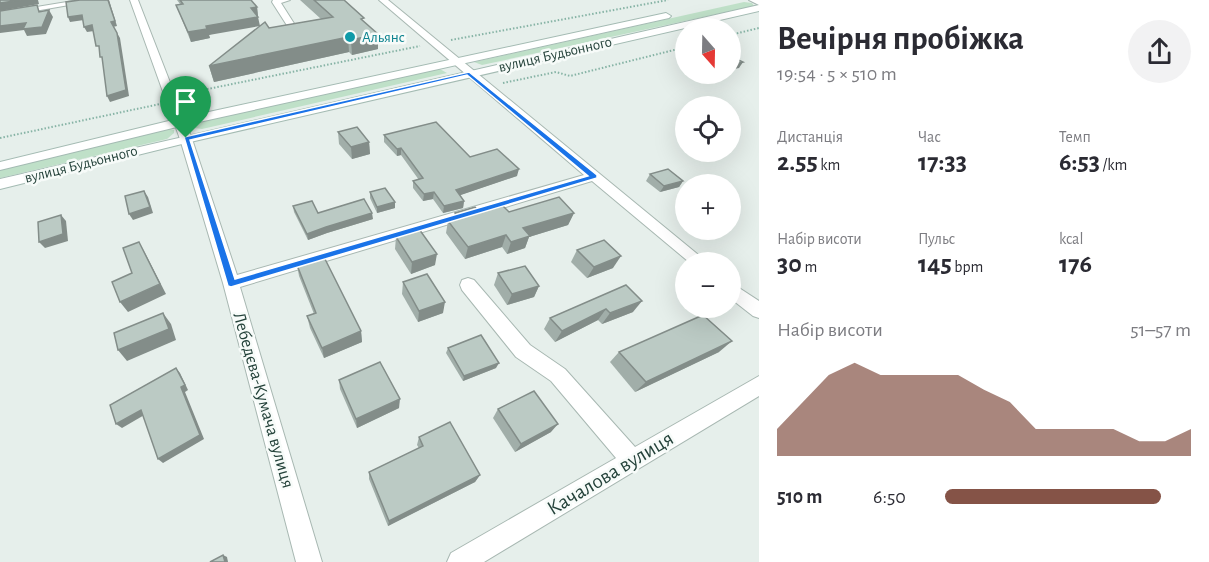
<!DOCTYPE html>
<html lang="uk">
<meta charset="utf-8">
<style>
:root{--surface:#fff;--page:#f2f2f3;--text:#2b2b33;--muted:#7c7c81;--accent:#855347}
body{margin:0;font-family:"Alegreya Sans",sans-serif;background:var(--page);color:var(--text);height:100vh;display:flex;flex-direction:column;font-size:22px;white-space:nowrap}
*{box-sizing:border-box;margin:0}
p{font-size:20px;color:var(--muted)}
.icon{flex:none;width:33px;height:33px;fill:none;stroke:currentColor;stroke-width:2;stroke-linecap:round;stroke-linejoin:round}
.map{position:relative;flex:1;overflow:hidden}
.drawer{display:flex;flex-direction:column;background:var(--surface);width:450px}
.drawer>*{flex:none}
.needle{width:39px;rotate:160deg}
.buttons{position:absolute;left:675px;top:18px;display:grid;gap:12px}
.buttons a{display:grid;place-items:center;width:66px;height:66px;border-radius:50%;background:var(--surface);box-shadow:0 6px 24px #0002;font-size:30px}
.pin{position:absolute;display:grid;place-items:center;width:51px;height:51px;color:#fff;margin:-62px -26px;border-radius:50% 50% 50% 0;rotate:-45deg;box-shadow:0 0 6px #0007}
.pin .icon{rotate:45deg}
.round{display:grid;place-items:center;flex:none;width:63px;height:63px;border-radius:32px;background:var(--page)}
.head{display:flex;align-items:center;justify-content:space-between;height:102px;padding:0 18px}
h1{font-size:33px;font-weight:700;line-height:45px}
.figures{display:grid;grid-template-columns:repeat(3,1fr);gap:9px;height:102px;padding:6px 18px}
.figures div{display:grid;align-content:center}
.figures b{font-size:26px;font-weight:700}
.figures small{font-size:16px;font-weight:400}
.figures p{font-size:16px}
.chart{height:168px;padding:12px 18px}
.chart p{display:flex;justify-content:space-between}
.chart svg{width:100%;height:108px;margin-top:6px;fill:var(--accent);opacity:.7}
ul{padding:0 18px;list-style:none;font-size:20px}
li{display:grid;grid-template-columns:96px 72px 1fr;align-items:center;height:45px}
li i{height:15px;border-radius:8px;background:var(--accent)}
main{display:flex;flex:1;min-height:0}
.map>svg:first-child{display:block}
</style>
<main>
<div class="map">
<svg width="759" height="562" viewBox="0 0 759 562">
<rect width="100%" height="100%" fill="#e6efeb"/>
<g fill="#bfe0c8">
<path d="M744 2 752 3 754 6 482 65 474 62Z"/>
<path d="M438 68 447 73 202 129 194 128 198 122Z"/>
<path d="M169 129 174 130V133L167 139 0 178V170Z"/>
</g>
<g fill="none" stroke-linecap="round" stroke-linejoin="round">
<defs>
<g id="minor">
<path d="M79 0H98L0 17V13Z"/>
<path d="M130 0H138L192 139 237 275 584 175 379 0H388L707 262H689L592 181 240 287 322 562H296L223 283 180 139Z"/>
<path d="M273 0H290L281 3 295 25 294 27H288L272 2Z"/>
<path d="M468 278 474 280 530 345 565 369 635 447 759 376V396L484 562H447L451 553 616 458 551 381 516 357 462 290 460 285 462 280Z"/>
<path d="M730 282 759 301V318L753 316 730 298Z"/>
</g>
<path id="tertiary" d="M749 0H759V5Z"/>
<g id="secondary">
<path d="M759 5V11L186 143 0 189V179Z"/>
<path d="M666 13 671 16 669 18 181 126 0 170V162L181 118Z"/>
</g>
</defs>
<use href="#minor" stroke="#a8b8b2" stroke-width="2"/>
<use href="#tertiary" stroke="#a8b8b2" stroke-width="2"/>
<use href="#secondary" stroke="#a4bbb3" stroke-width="2"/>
<g stroke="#86b3a5" stroke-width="2" stroke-dasharray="1.5 2" stroke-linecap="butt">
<path d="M730 35 759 28"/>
<path d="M451 40 668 0"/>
<path d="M503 83 556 72 570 76 686 47"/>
<path d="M183 94 420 46"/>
<path d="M0 138 160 104"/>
</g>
<use href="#minor" fill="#fff" fill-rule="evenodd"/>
<use href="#tertiary" fill="#fff" fill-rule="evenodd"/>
<use href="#secondary" fill="#fff" fill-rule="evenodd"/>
</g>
<g fill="#a1aea9">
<path d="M177 0H251L257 7 258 16 209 35 210 38 191 42 176 5 180 4Z"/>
<path d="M300 0H344L364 22 378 49 352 55 349 52 214 82 209 66 269 28 321 19Z"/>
<path d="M338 132 369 142 370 154 352 159 339 144Z"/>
<path d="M384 135 470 157 517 176 460 195 464 201 463 208 443 213 433 199 423 201 413 188V181L419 180 401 155 397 156 384 142Z"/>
<path d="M650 174 683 181 679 187 660 192 646 181Z"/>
<path d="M370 192 395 202V208L377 213 370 198Z"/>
<path d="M293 206 318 213 373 219 327 233 308 240 294 212Z"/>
<path d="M509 212 574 213 568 225 529 237 525 248 507 254 502 247 465 259 446 233 448 221 453 220 455 213Z"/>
<path d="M396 237 435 265 411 274 395 249Z"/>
<path d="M577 250 613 268 587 278 571 262Z"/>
<path d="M297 265 361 331 362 342 324 358 310 328 307 316 314 314 299 276Z"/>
<path d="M498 273 539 286 534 297 507 305 494 285Z"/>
<path d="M403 282 443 313 418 322 402 294Z"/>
<path d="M626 285 633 312 602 324 598 320 555 342 544 329 550 318Z"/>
<path d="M448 348 496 368 463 381 446 353Z"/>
<path d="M619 352H719L635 392 610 362Z"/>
<path d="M339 380 399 408 357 428 340 389Z"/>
<path d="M498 409 551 432 515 452 493 418Z"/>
<path d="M419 437 480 475 475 482 388 526 369 479V472L419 448 417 445Z"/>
</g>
<g fill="#838d89">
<path d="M21 0H38L39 4 0 11V3Z"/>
<path d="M108 0H109L117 26 113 27 111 22Z"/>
<path d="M257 7 258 16 253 17 251 8Z"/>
<path d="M49 10 53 17 46 34 27 36 24 30 0 33V26L26 23Z"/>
<path d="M82 15 84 20 70 22 68 17Z"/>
<path d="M258 17 260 26 209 35 210 38 191 42 188 32 206 26Z"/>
<path d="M92 25 94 31 87 32 84 27Z"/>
<path d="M117 33 120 38 129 96 110 102 107 96Z"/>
<path d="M378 34V49L352 55 351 40Z"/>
<path d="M348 37 349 52 214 82 209 66Z"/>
<path d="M743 62 739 68 730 70V66Z"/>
<path d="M369 142 370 154 352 159 351 147Z"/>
<path d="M401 148V155L397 156V149Z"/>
<path d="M519 169 517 176 455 197 456 190Z"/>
<path d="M683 181 679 187 660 192 664 186Z"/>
<path d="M144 191 148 197 153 213 133 220 129 214Z"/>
<path d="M434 192 433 199 423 201 424 194Z"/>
<path d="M464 201 463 208 443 213 444 206Z"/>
<path d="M395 202V208L377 213V207Z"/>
<path d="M372 213 373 219 327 233 308 240 307 234 326 227Z"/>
<path d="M574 213 568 225 529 237 525 248 507 254 511 242 523 228Z"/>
<path d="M61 215 66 221 68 241 45 248 39 242Z"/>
<path d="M506 235 502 247 465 259 468 247Z"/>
<path d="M139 242 145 253 166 294 128 312 120 302 160 284Z"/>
<path d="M437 254 435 265 411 274 412 262Z"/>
<path d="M621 256 613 268 587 278 594 267Z"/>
<path d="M539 286 534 297 507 305 512 294Z"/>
<path d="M642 301 633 312 602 324 610 313Z"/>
<path d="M445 302 443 313 418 322 419 311Z"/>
<path d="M606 309 598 320 555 342 562 331Z"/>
<path d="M163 313 171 324 176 340 127 361 118 350Z"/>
<path d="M361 331 362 342 324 358 322 348Z"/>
<path d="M732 341 719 352 635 392 646 382Z"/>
<path d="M499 363 496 368 463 381 464 376Z"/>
<path d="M176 368 180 373 188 390 185 392 204 439 163 463 158 459 181 387Z"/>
<path d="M400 399 399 408 357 428 356 419Z"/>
<path d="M141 410 146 414 122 428 116 424Z"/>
<path d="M558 424 551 432 515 452 521 444Z"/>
<path d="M480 475 475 482 388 526 389 521Z"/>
<path d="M223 555 227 557 228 562H225Z"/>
</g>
<g fill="#bbcac4" stroke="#838d89" stroke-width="1.5">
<path d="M0 0H21L0 3Z"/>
<path d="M80 0H108L115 21 111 22 117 33 126 90 107 96 102 57H100L99 46H96L92 25 84 27 82 15 68 17 66 2Z"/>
<path d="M180 0H251L257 7 251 8 258 17 206 26 207 29 188 32 176 5 183 4Z"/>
<path d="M314 0H344L364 18 361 19 378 34 351 40 348 37 209 66 265 22 269 28 333 17Z"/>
<path d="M37 5 39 12 49 10 42 27 23 29 26 23 0 26V11Z"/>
<path d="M730 56 743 62 730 66Z"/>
<path d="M436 122 470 157 497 149 519 169 456 190 464 201 444 206 434 192 424 194 413 181 423 178 401 148 397 149 384 135Z"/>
<path d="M357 127 369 142 351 147 338 132Z"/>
<path d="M668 169 683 181 664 186 650 174Z"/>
<path d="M385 188 395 202 377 207 370 192Z"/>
<path d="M144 191 150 207 129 214 125 196Z"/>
<path d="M559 197 574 213 523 228 530 236 511 242 506 235 468 247 448 221 458 218 455 213 475 207 479 212 503 206 509 212Z"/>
<path d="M364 199 372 213 326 227 307 234 293 206 312 201 318 213Z"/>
<path d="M61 215 63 234 39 242 38 222Z"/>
<path d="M419 229 437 254 412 262 396 237Z"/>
<path d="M604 240 621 256 594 267 577 250Z"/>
<path d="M139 242 160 284 120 302 112 282 132 273 123 248Z"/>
<path d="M324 257 361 331 322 348 307 316 316 313 297 265Z"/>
<path d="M525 266 539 286 512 294 498 273Z"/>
<path d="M427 274 445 302 419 311 403 282Z"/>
<path d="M626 285 642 301 610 313 606 309 562 331 550 318Z"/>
<path d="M163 313 169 329 118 350 114 333Z"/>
<path d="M703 315 732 341 646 382 619 352Z"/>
<path d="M481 335 499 363 464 376 448 348Z"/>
<path d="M380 362 400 399 356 419 339 380Z"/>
<path d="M176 368 185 385 181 387 200 435 158 459 141 410 116 424 110 405Z"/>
<path d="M534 391 558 424 521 444 498 409Z"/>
<path d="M450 422 480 475 389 521 369 472 423 446 419 437Z"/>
<path d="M223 555 225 562H210Z"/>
</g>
<path fill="#1a73e8" stroke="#fff" stroke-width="1.5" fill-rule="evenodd" d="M469 72 597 175V178L231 287 228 286 184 137ZM467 75 588 176 235 279 190 140Z"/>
<circle fill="#0f9aa8" stroke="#f7fbf9" stroke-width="2" cx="350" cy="37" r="6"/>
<g text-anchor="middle" stroke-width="5" stroke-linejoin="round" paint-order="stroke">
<g font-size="15" fill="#0d838f" stroke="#f7fbf9" text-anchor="start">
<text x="362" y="42">Альянс</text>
</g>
<g font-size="15" fill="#24423a" stroke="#f7fbf9">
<text transform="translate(555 54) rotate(-13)" y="5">вулиця Будьонного</text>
<text transform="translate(81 164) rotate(-14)" y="5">вулиця Будьонного</text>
</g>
<g font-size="18" fill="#24423a" stroke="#f7fbf9">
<text transform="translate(264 400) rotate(74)" y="6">Лебедєва-Кумача вулиця</text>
</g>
<g font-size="21" fill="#24423a" stroke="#f7fbf9">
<text transform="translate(610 473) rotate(-31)" y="7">Качалова вулиця</text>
</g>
</g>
</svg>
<div class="buttons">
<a><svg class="needle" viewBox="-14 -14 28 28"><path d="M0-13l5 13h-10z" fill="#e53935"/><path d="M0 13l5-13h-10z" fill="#7c7c81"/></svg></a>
<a><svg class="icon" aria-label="locate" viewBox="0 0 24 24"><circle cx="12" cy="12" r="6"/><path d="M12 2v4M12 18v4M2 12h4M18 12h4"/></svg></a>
<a>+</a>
<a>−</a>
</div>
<div class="pin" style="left:186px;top:138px;background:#1e9e55"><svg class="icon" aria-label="arrive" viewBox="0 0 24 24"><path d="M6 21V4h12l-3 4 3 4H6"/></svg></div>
</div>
<section class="drawer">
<div class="head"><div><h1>Вечірня пробіжка</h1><p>19:54 · 5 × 510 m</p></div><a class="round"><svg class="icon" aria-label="share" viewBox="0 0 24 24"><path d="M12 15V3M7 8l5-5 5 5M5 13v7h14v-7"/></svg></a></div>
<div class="figures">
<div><p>Дистанція</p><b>2.55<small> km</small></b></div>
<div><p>Час</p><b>17:33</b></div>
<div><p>Темп</p><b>6:53<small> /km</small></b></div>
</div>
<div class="figures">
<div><p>Набір висоти</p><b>30<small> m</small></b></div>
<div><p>Пульс</p><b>145<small> bpm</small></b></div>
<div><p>kcal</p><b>176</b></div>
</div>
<div class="chart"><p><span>Набір висоти</span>51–57 m</p>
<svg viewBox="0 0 160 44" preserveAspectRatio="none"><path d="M0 44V33L10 22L20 11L30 6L40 11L50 11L60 11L70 11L80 17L90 22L100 33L110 33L120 33L130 33L140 38L150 38L160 33V44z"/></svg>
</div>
<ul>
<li><b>510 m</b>6:50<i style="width:88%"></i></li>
</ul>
</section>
</main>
